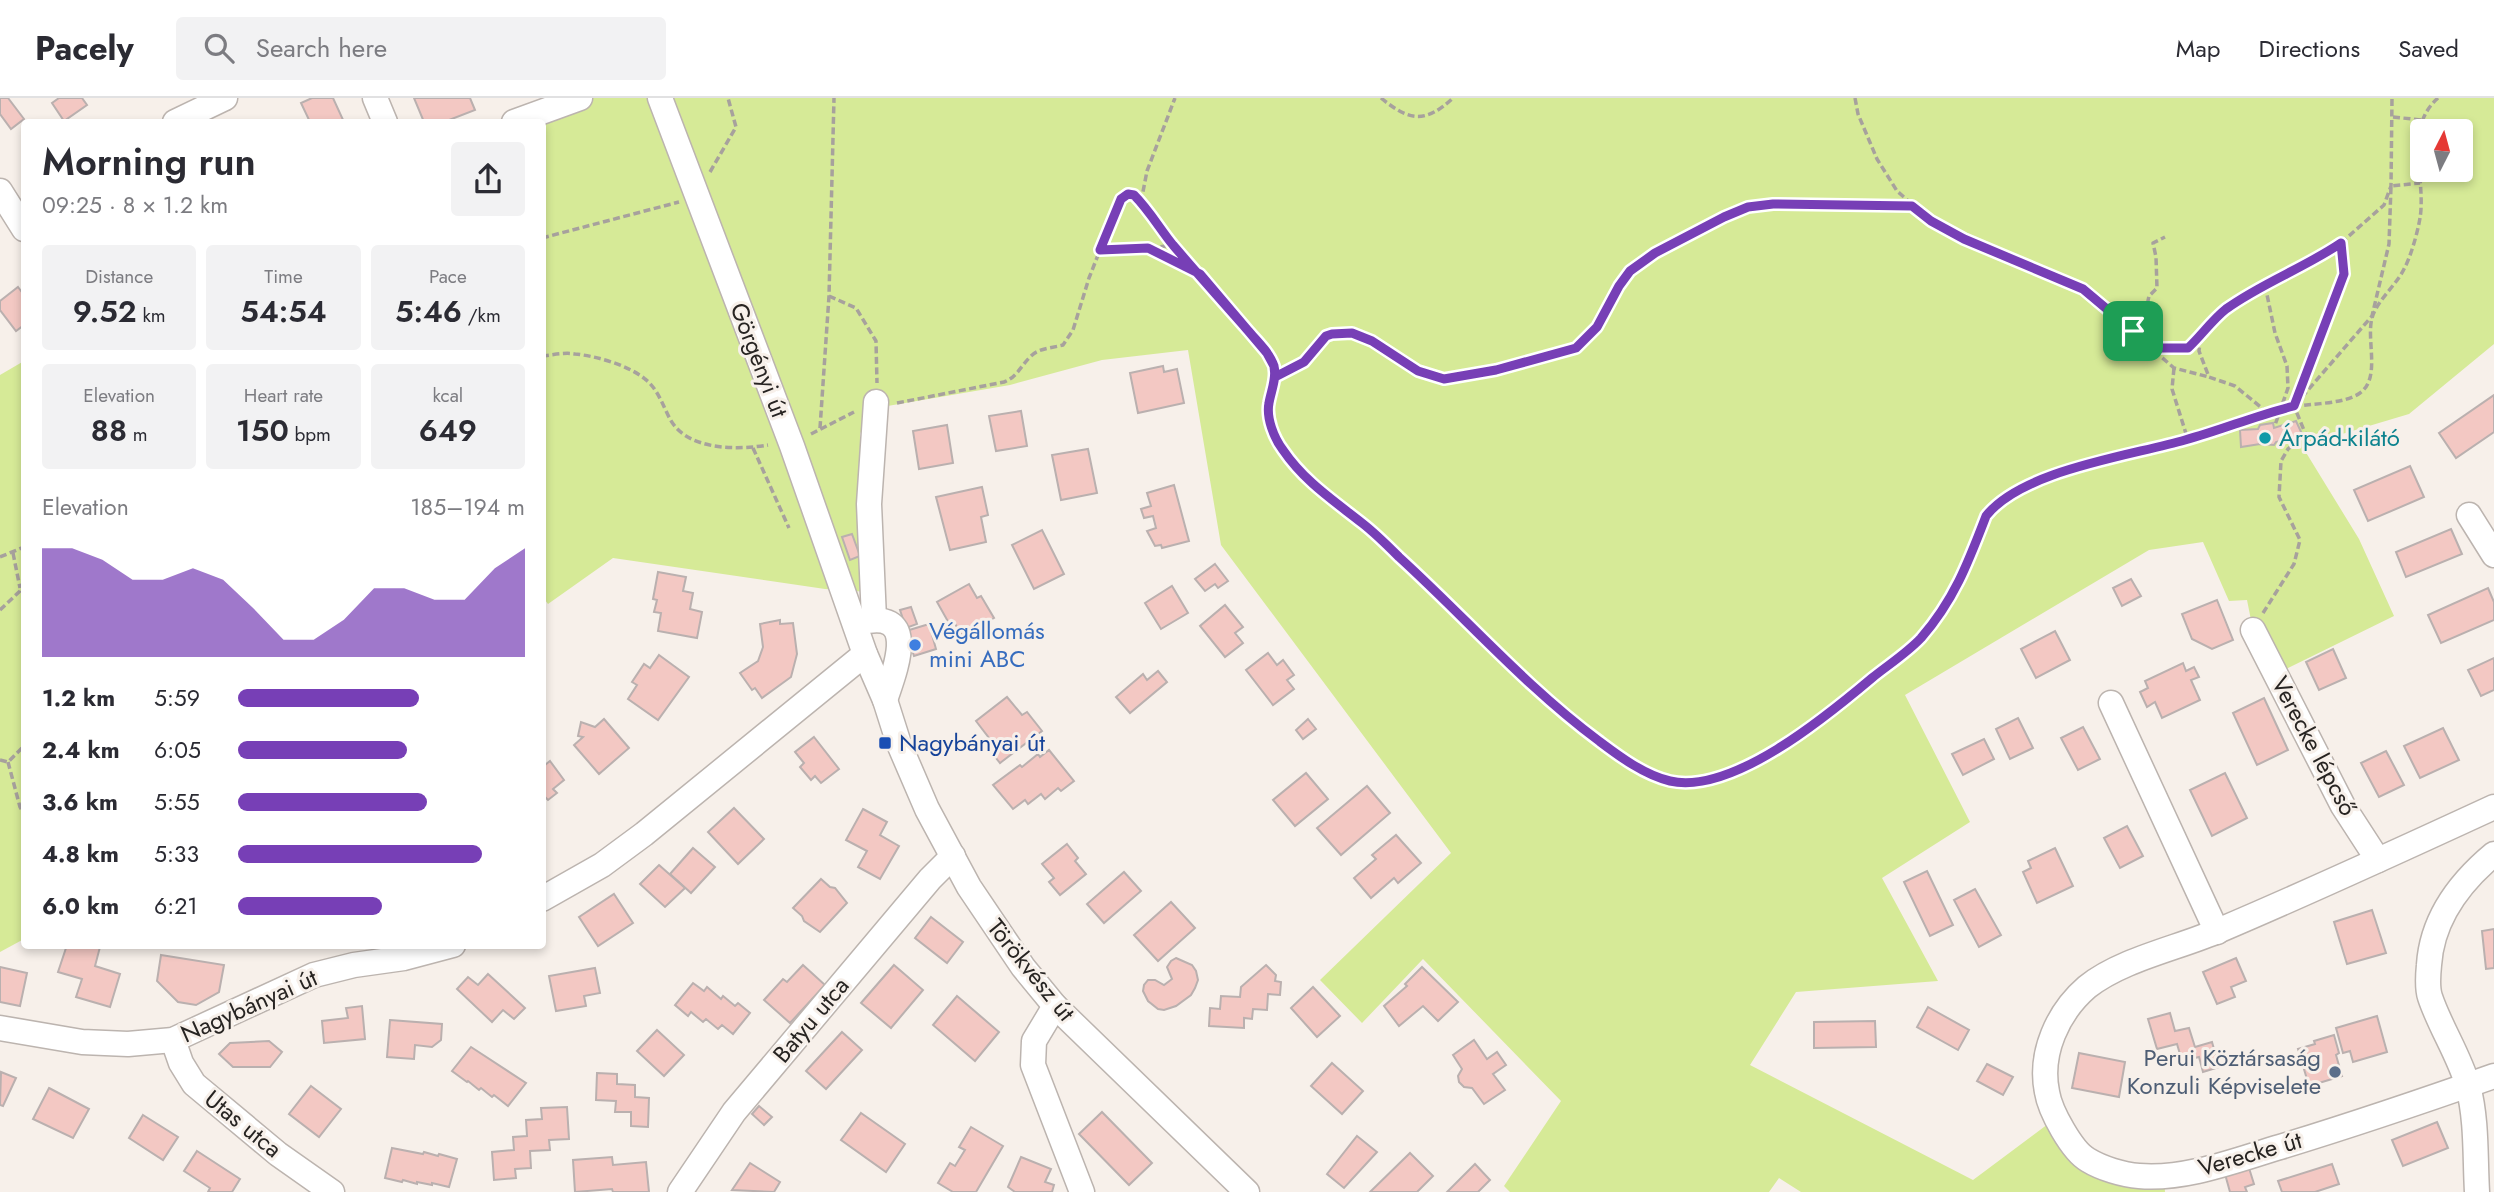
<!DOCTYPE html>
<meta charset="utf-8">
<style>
:root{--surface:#fff;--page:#f2f2f3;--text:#2b2b33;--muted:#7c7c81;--line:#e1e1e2;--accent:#773fb6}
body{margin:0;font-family:Jost,sans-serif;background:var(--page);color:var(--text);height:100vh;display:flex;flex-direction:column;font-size:26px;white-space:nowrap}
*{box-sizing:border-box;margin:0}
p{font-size:23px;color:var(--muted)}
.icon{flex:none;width:38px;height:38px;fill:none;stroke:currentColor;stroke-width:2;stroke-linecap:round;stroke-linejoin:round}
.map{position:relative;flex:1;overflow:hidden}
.sheet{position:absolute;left:21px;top:21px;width:525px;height:830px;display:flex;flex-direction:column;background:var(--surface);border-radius:7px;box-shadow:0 4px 10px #0003}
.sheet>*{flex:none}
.needle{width:46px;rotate:6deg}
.fabs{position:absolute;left:2410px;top:21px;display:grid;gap:14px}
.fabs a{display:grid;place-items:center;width:63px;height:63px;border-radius:7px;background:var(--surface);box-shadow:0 4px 10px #0003;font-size:35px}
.pin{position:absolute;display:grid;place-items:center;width:60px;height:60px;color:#fff;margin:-30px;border-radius:14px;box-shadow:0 4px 10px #0006}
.round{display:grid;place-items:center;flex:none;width:74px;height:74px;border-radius:7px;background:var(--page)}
.headline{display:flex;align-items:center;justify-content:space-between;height:119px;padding:0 21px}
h1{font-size:38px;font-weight:600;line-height:52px}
.metrics{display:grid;grid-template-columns:repeat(3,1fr);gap:10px;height:119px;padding:7px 21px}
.metrics div{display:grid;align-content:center;border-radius:7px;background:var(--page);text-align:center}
.metrics b{font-size:30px;font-weight:600}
.metrics small{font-size:19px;font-weight:400}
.metrics p{font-size:19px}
.chart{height:196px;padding:14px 21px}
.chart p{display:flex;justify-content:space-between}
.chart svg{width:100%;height:126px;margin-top:7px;fill:var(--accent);opacity:.7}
ul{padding:0 21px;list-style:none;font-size:23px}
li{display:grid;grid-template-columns:112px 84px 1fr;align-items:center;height:52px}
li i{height:18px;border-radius:9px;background:var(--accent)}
header{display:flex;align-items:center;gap:42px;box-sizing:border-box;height:98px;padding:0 35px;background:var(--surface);border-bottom:2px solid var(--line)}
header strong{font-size:33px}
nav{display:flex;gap:38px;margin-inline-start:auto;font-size:24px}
.search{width:490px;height:63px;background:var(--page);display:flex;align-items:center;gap:18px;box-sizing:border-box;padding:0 24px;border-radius:7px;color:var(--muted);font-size:26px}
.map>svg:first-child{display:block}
</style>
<header>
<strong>Pacely</strong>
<div class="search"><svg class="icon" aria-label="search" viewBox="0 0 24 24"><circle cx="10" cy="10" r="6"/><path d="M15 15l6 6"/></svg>Search here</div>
<nav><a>Map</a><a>Directions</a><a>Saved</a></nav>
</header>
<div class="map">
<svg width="2494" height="1094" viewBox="0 0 2494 1094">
<rect width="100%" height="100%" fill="#f7f0ea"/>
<g fill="#d6ea97" fill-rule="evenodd">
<path d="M580 0H2494V246L2409 316 2302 348 2359 441 2394 518 2276 576 2253 532 2247 502 2229 503 2203 444 2149 452 1905 597 1970 724 1882 780 1938 883 1796 894 1750 967 1973 1082 2056 1020 2079 1055 2164 1077 2165 1094H1801L1779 1080 1769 1094H1510L1504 1088 1561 1003 1423 861 1362 925 1320 882 1451 755 1221 447 1188 252 1102 262 1010 287 870 311 860 336 869 494 825 491 613 460 548 506 542 498V24ZM2422 33H2460V72H2422ZM2296 323 2302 336 2276 344 2274 347 2260 346 2241 349 2240 332 2258 331 2260 327 2273 325 2274 330Z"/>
<path d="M24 263V841L0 854V277Z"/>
</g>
<g fill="#f3c8c3" stroke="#bab0af" stroke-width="2">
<path d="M0 0H8L24 21 11 31 0 16Z"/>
<path d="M59 0H82L87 7 64 23 52 5Z"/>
<path d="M312 0H333L344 24H310L301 5Z"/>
<path d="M414 0H470L475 12 444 24H424Z"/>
<path d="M18 189 24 197V227L16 233 0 212V203Z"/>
<path d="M1163 268 1164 274 1177 271 1184 305 1138 315 1130 275Z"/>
<path d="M2494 297V334L2456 360 2439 335Z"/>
<path d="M1021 313 1027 348 996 353 989 318Z"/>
<path d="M2296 323 2302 336 2276 344 2274 347 2260 346 2241 349 2240 332 2258 331 2260 327 2273 325 2274 330Z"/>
<path d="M947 327 953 365 919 371 913 333Z"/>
<path d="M1088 351 1097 395 1061 402 1052 357Z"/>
<path d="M2410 368 2424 399 2368 423 2354 392Z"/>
<path d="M1174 387 1189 443 1162 450 1161 447 1155 448 1147 433 1156 430 1153 418 1144 420 1141 411 1151 408 1147 395Z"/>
<path d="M982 389 988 417 981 419 986 444 950 452 936 399Z"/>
<path d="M2451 431 2462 456 2406 479 2396 454Z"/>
<path d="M1042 432 1064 476 1034 491 1012 447Z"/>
<path d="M852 436 860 458 850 462 842 439Z"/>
<path d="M1215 466 1228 483 1218 490 1215 486 1205 493 1195 481Z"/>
<path d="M658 474 686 479 683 493 693 495 690 511 702 514 697 540 658 533 661 515 654 514 657 502 653 501Z"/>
<path d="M2131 481 2141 498 2122 508 2113 490Z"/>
<path d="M969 486 977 500 981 498 994 520 962 538 954 524 950 527 937 504Z"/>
<path d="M1172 488 1188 515 1161 531 1145 505Z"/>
<path d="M2488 490 2494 504V522L2441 545 2428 517Z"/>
<path d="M2217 502 2233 542 2212 551 2192 541 2182 516Z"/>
<path d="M1225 507 1243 529 1235 535 1243 545 1225 559 1200 528Z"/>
<path d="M911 509 917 526 906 530 900 512Z"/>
<path d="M780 522V526L793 525 797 556 791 579 762 600 755 590 752 592 740 575 758 563 763 549 760 526Z"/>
<path d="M929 526 936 551 914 558 906 533Z"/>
<path d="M2055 533 2070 562 2036 580 2021 551Z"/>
<path d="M2333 551 2346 580 2319 592 2306 564Z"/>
<path d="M1268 555 1277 567 1283 562 1294 577 1287 582 1294 591 1273 607 1246 572Z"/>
<path d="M659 557 689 579 658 622 628 601 637 587 632 584 644 566 650 570Z"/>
<path d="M2494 560V592L2481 598 2468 572Z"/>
<path d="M2183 565 2186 573 2194 569 2199 579 2191 582 2200 602 2162 620 2155 604 2147 609 2140 594 2148 590 2145 583Z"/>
<path d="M1158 573 1167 584 1130 615 1116 599 1143 576 1147 582Z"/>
<path d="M1007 599 1022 617 1027 614 1042 633 1000 665 984 645 989 640 976 623Z"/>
<path d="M2264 600 2288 652 2257 667 2233 615Z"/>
<path d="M2018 620 2033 650 2010 661 1996 631Z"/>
<path d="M604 621 629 650 599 676 574 647 583 639 578 638 581 624 595 629Z"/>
<path d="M1308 621 1316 631 1303 641 1296 632Z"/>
<path d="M2083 629 2100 661 2078 672 2061 640Z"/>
<path d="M2443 630 2459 662 2420 680 2404 648Z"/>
<path d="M814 639 839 671 821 685 815 678 811 682 800 669 804 665 795 654Z"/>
<path d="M1984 641 1994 661 1963 677 1952 656Z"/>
<path d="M1049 652 1074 683 1061 693 1058 690 1045 701 1041 696 1028 706 1025 702 1013 711 993 687 1020 667 1022 669 1038 656 1040 659Z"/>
<path d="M2386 653 2404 687 2379 699 2361 665Z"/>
<path d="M550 663 564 682 553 691 557 695 548 702 542 696V664L545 667Z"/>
<path d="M1306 675 1328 701 1295 728 1273 702Z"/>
<path d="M2225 675 2247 720 2212 738 2190 692Z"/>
<path d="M1367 688 1390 715 1341 757 1317 730Z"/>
<path d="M734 710 764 741 738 766 708 734Z"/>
<path d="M863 711 887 724 880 737 899 748 880 781 858 769 867 753 846 742Z"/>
<path d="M2127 728 2143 758 2120 770 2104 740Z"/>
<path d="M1396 737 1421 765 1398 785 1394 780 1371 800 1354 780 1376 761 1372 757Z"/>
<path d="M1067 746 1078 760 1075 763 1086 776 1060 797 1049 784 1054 780 1042 766Z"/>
<path d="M693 750 715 769 691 795 670 776Z"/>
<path d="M2055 750 2073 788 2037 805 2023 774 2031 770 2028 763Z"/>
<path d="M659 767 685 790 665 809 640 786Z"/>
<path d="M1927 773 1953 827 1930 838 1904 784Z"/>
<path d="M1124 774 1141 793 1104 825 1087 806Z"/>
<path d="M821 781 830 789 835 790 847 805 820 834 804 823 802 818 793 810Z"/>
<path d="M1975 791 2001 837 1979 849 1954 802Z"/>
<path d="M614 796 633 825 598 848 579 819Z"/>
<path d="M1171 804 1195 830 1158 863 1134 837Z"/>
<path d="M2372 812 2386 855 2347 866 2334 824Z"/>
<path d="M931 819 963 844 947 865 915 840Z"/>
<path d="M2494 831V870L2486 871 2482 833Z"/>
<path d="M67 847 100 849 95 868 120 876 110 909 76 899 82 881 58 874Z"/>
<path d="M161 857 224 867 219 894 196 907 178 904 157 883Z"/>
<path d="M1176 860 1192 867 1196 873 1198 882 1195 890 1191 897 1176 908 1164 912 1158 911 1148 903 1143 893 1144 887 1148 882H1155L1164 887 1172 881 1167 869 1171 863Z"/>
<path d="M2236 860 2246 883 2231 889 2235 899 2217 906 2203 874Z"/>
<path d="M803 867 825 887 790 925 764 902 783 881 787 884Z"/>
<path d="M894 867 923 892 891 930 861 905Z"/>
<path d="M1266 867 1276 877 1275 883 1281 884 1280 897 1268 896 1267 912 1253 911 1252 921 1244 920V930L1209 928 1210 910 1220 911 1221 898 1240 899 1241 889Z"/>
<path d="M0 869 27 875 20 908 0 904Z"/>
<path d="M1422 869 1458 904 1438 923 1423 908 1399 928 1384 908 1407 888 1405 886Z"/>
<path d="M595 870 600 895 584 898 586 908 556 913 549 878Z"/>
<path d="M488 876 525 910 514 921 503 912 492 924 457 891 468 879 478 887Z"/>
<path d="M693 885 704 893 707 889 721 901 723 898 735 908 738 905 750 915 733 936 722 927 718 931 706 921 703 924 691 914 688 918 675 907Z"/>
<path d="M1313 889 1340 918 1317 939 1291 910Z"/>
<path d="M957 898 999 934 975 963 933 927Z"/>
<path d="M362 908 365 941 324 945 322 923 348 920 346 910Z"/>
<path d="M1928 909 1969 932 1958 952 1917 929Z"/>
<path d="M2170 915 2175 933 2189 930 2195 949 2212 944 2219 969 2203 974 2199 959 2182 963 2177 946 2157 951 2148 921Z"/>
<path d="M2377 918 2387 954 2353 964 2350 953 2343 955 2336 930Z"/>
<path d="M390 922 442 926 441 942 432 949 415 947 414 961 387 959Z"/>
<path d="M1875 923 1876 949 1814 950V924Z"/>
<path d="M657 932 684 957 664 978 637 953Z"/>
<path d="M842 934 862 952 826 991 806 973Z"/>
<path d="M2334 937 2339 955 2336 957 2342 978 2309 988 2298 951 2315 946 2314 943Z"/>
<path d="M1474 942 1487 961 1497 954 1506 967 1493 976 1505 992 1484 1006 1472 990 1464 989 1459 984 1458 978 1462 971 1453 957Z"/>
<path d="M269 943 282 954 270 969H233L219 956 230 945Z"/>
<path d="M471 949 526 985 508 1008 494 997 492 999 481 990 479 992 468 983 467 984 452 973Z"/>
<path d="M2079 955 2125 964 2119 999 2072 990Z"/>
<path d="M1332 965 1363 993 1342 1016 1311 988Z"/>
<path d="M1987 966 2013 979 2003 997 1977 983Z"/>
<path d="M1 974 16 980 3 1008 0 1007Z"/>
<path d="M597 975 617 976V986L635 987V999L649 1000 648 1029 631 1028V1014H615L616 1003 596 1002Z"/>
<path d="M311 988 341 1011 319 1039 289 1016Z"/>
<path d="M49 990 89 1011 73 1040 33 1021Z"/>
<path d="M759 1008 772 1019 764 1027 752 1016Z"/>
<path d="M567 1009 569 1041 549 1042 550 1052 530 1053 531 1070 515 1071 516 1080 494 1082 492 1054 514 1052 513 1039 527 1038 526 1022 542 1021 541 1010Z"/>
<path d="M1102 1014 1152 1065 1129 1087 1079 1036Z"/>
<path d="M861 1015 905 1046 886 1074 841 1042Z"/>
<path d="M143 1017 178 1039 163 1062 129 1040Z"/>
<path d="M2437 1024 2448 1050 2403 1068 2392 1042Z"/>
<path d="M971 1029 1003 1048 976 1094H953L938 1085 950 1065 955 1068 965 1052 959 1049Z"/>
<path d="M1357 1038 1377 1054 1344 1090 1327 1076Z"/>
<path d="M392 1050 423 1056 424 1054 438 1058 439 1056 457 1061 449 1089 432 1085V1087L417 1084V1086L403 1082 402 1084 385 1080Z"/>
<path d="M197 1053 240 1081 232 1094H208L210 1090 184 1073Z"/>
<path d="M1410 1055 1433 1078 1417 1094H1370Z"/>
<path d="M612 1059 613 1067 646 1064 649 1094H613L612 1091 575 1094 573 1062Z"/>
<path d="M1021 1059 1051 1071 1045 1084 1054 1087 1052 1094H1015L1008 1089Z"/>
<path d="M750 1065 780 1084 774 1094 732 1092Z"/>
<path d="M1475 1066 1490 1082 1478 1094H1447Z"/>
<path d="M2332 1066 2339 1086 2315 1094H2282L2278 1083Z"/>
<path d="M2249 1070 2254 1086 2245 1089 2247 1094H2230L2225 1076Z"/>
</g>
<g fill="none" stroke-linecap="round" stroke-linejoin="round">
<defs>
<g id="minor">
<path d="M375 0 385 24"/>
<path d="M660 0 792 348 865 556 885 602 899 646 927 711 969 789 1023 869 1055 908 1247 1094"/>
<path d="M175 24 225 0"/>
<path d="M514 24 580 0"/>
<path d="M0 93 24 131"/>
<path d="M2469 417 2494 457"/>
<path d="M874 521 869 406 876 304"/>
<path d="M859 525C920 509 896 570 885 602"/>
<path d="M2253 532 2343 708 2378 762"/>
<path d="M2111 605 2217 834"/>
<path d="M2494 709C2403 751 2312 793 2220 832 2179 850 2122 861 2087 889 2058 914 2039 955 2047 994 2050 1013 2072 1053 2088 1062 2101 1070 2123 1077 2139 1078 2186 1082 2236 1062 2280 1049 2352 1027 2423 1003 2494 978"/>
<path d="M542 801 602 767 644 736 865 556"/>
<path d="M1055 908 1034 943 1033 967 1082 1094"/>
<path d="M0 930 82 944 128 946 173 942 314 877 354 867 404 860 453 847"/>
<path d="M173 942 181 965 194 986 278 1056 332 1094"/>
<path d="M680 1094 734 1014 930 781 953 758"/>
<path d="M2477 1094C2475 1059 2477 1022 2468 988 2459 957 2440 929 2430 899 2427 890 2428 877 2429 867 2432 821 2459 785 2494 756"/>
</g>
</defs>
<use href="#minor" stroke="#bcb4af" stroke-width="27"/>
<g stroke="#a7a19d" stroke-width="3.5" stroke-dasharray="7 3.5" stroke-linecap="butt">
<path d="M1381 0C1409 23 1425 26 1453 0"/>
<path d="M1855 0 1858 16 1877 61 1897 93 1931 123 1963 141 2083 191 2174 270 2209 279"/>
<path d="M2393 19 2421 22"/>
<path d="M710 74 736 29 728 0"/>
<path d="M1141 104 1147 73 1175 0"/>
<path d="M542 140 679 104"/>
<path d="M1150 150 1174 147"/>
<path d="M1100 152 1148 150 1198 175"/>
<path d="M2265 187 2275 235 2287 268 2288 290 2275 327"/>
<path d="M829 198 856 210 876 243 877 285"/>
<path d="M2133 233 2145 217 2149 198 2157 190 2156 159 2153 145 2165 139"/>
<path d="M2153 250H2188L2200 238"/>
<path d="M542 258C553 257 565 254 575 256 596 258 628 267 645 281 658 291 663 308 670 321 687 353 738 352 768 347"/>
<path d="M2174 270 2172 291 2188 342"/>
<path d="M1275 279 1303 264 1326 238 1352 235 1372 243 1418 273 1444 281 1496 272 1576 250 1597 229 1619 188 1630 173 1655 155 1724 119 1748 109 1773 105 1912 108"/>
<path d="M897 305 1004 284C1017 279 1020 269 1030 259 1038 250 1052 250 1063 247L1073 232 1089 180 1115 114 1121 101 1128 95 1134 97 1174 147 1267 255 1274 268 1275 279 1267 309 1273 334 1283 352 1305 378 1320 394 1363 426 1403 463 1546 600 1576 626 1617 656 1667 683 1692 684 1714 682 1780 650 1826 619 1919 542 1960 485 1986 418C2022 371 2130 358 2186 342 2220 332 2253 318 2287 310 2308 305 2343 307 2360 295 2381 280 2366 242 2372 220 2376 204 2397 186 2404 171 2411 159 2421 124 2421 110 2423 72 2406 28 2438 0"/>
<path d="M2295 307 2372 218 2389 146 2391 88 2420 85"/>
<path d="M2268 315 2235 288 2209 279 2199 253 2201 236 2225 212 2265 187 2321 159 2341 145 2384 107 2391 88 2392 0"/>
<path d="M820 330 829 198 834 0"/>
<path d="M811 336 854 314"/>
<path d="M753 350 789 430"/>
<path d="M13 455 20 490"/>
<path d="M0 459 24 449"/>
<path d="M0 512 20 493 24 483"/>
<path d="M2263 515 2294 466 2300 442 2279 399 2281 363 2288 351 2306 337 2294 308 2344 176 2341 145"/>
<path d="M0 662 8 664 24 648"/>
<path d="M8 664 20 709 24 716"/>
</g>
<use href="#minor" stroke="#fff" stroke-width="24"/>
</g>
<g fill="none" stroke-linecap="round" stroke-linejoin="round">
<defs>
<path id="route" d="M2133 233 2083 191 1964 141 1931 123 1912 108 1773 106 1748 109 1724 119 1655 155 1630 173 1619 188 1597 229 1576 250 1496 272 1444 281 1418 273 1372 243 1352 235 1332 236 1326 238 1304 264 1275 279 1274 268 1267 255 1200 176 1148 150 1100 152 1121 101 1128 96 1134 97C1149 112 1160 131 1173 147 1196 174 1220 201 1244 228 1254 240 1269 253 1274 268 1277 280 1271 293 1269 305 1266 320 1274 340 1283 352 1304 383 1333 402 1362 425 1375 435 1387 447 1399 459 1466 520 1526 589 1599 643 1619 658 1644 677 1670 683 1732 697 1827 618 1872 580 1888 567 1907 555 1921 540 1954 502 1968 465 1986 418 2022 372 2130 358 2185 342 2222 332 2257 317 2294 308L2344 176 2341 145C2304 170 2262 185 2226 211 2212 222 2201 238 2188 250H2151L2133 233"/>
</defs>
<use href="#route" stroke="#fff" stroke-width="14"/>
<use href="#route" stroke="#773fb6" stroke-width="9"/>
</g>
<circle fill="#0f9aa8" stroke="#f7f0ea" stroke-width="2.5" cx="2265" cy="340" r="7"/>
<circle fill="#3f7fe0" stroke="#f7f0ea" stroke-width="2.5" cx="915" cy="547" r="7"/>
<rect fill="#1a4fb4" stroke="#f7f0ea" stroke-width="2.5" x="878" y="638" width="14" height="14" rx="3.5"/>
<circle fill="#5c6f8a" stroke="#f7f0ea" stroke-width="2.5" cx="2335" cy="974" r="7"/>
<g text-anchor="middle" stroke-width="6" stroke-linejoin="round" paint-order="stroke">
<g font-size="24" fill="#272422" stroke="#f7f0ea">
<text transform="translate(759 262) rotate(69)" y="8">Görgényi út</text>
<text transform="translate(2314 648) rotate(62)" y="8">Verecke lépcső</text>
<text transform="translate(1031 872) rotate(51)" y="8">Törökvész út</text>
<text transform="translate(249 908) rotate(-24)" y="8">Nagybányai út</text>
<text transform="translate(811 922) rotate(-50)" y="8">Batyu utca</text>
<text transform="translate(243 1026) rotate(39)" y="8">Utas utca</text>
<text transform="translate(2250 1056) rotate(-16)" y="8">Verecke út</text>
</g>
<g font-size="24" fill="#0d838f" stroke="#f7f0ea" text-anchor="start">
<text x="2279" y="348">Árpád-kilátó</text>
</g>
<g font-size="24" fill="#366cbe" stroke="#f7f0ea" text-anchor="start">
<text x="929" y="541">Végállomás<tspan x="929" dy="28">mini ABC</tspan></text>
</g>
<g font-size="24" fill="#164399" stroke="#f7f0ea" text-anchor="start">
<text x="899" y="653">Nagybányai út</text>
</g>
<g font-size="24" fill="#4e5e75" stroke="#f7f0ea" text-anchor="end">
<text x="2321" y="968">Perui Köztársaság<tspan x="2321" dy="28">Konzuli Képviselete</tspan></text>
</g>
</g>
</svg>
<div class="fabs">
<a><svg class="needle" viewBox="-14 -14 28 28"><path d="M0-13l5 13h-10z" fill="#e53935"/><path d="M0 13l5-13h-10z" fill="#7c7c81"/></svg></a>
</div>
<div class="pin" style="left:2133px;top:233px;background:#1e9e55"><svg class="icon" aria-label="arrive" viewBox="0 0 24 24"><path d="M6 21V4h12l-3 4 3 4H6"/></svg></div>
<section class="sheet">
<div class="headline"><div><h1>Morning run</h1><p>09:25 · 8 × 1.2 km</p></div><a class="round"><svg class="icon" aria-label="share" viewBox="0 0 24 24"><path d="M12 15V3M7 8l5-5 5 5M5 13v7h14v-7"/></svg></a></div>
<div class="metrics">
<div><p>Distance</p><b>9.52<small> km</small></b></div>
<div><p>Time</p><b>54:54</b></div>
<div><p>Pace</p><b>5:46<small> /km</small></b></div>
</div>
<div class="metrics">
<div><p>Elevation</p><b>88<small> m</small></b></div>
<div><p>Heart rate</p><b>150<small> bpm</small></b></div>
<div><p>kcal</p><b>649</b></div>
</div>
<div class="chart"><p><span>Elevation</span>185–194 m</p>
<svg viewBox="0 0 160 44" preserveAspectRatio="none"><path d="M0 44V6L10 6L20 10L30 17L40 17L50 13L60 17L70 27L80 38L90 38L100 31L110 20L120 20L130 24L140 24L150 13L160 6V44z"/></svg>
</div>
<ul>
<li><b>1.2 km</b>5:59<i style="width:63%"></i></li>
<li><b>2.4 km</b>6:05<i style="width:59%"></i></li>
<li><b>3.6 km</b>5:55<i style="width:66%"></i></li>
<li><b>4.8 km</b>5:33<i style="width:85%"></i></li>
<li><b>6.0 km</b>6:21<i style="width:50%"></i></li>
</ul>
</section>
</div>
